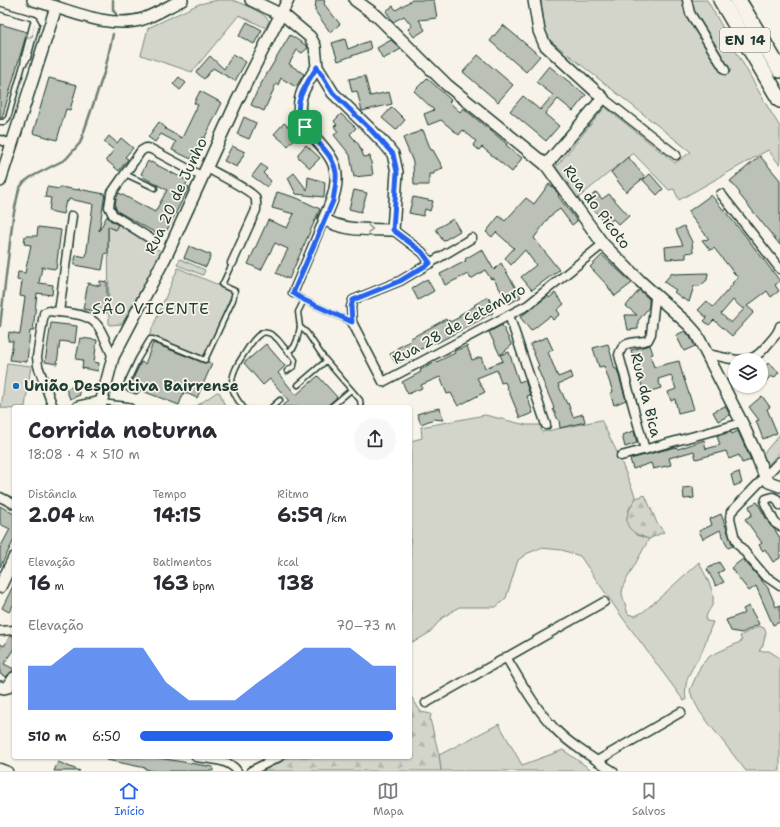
<!DOCTYPE html>
<html lang="pt">
<meta charset="utf-8">
<style>
:root{--surface:#fff;--page:#f7f7f7;--text:#2b2b33;--muted:#7c7c81;--line:#e1e1e2;--accent:#2563eb}
body{margin:0;font-family:"Shantell Sans",sans-serif;background:var(--page);color:var(--text);height:100vh;display:flex;flex-direction:column;font-size:15px;white-space:nowrap}
*{box-sizing:border-box;margin:0}
p{font-size:13px;color:var(--muted)}
.icon{flex:none;width:22px;height:22px;fill:none;stroke:currentColor;stroke-width:2;stroke-linecap:round;stroke-linejoin:round}
.map{position:relative;flex:1;overflow:hidden}
.drawer{position:absolute;left:12px;top:405px;width:400px;height:354px;display:flex;flex-direction:column;background:var(--surface);border-radius:4px;box-shadow:0 1px 3px #0004}
.drawer>*{flex:none}
.tools{position:absolute;left:728px;top:353px;display:grid;gap:8px}
.tools a{display:grid;place-items:center;width:40px;height:40px;border-radius:50%;background:var(--surface);box-shadow:0 1px 3px #0004;font-size:20px}
.pin{position:absolute;display:grid;place-items:center;width:34px;height:34px;color:#fff;margin:-17px;border-radius:8px;box-shadow:0 2px 6px #0006}
.round{display:grid;place-items:center;flex:none;width:42px;height:42px;border-radius:21px;background:var(--page)}
.headline{display:flex;align-items:center;justify-content:space-between;height:68px;padding:0 16px}
h1{font-size:22px;font-weight:700;line-height:30px}
.figures{display:grid;grid-template-columns:repeat(3,1fr);gap:6px;height:68px;padding:4px 16px}
.figures div{display:grid;align-content:center}
.figures b{font-size:20px;font-weight:700}
.figures small{font-size:11px;font-weight:400}
.figures p{font-size:11px}
.chart{height:112px;padding:8px 16px}
.chart p{display:flex;justify-content:space-between}
.chart svg{width:100%;height:72px;margin-top:4px;fill:var(--accent);opacity:.7}
ul{padding:0 16px;list-style:none;font-size:13px}
li{display:grid;grid-template-columns:64px 48px 1fr;align-items:center;height:30px}
li i{height:10px;border-radius:5px;background:var(--accent)}
.tabs{display:flex;justify-content:space-around;align-items:center;height:56px;border-top:1px solid var(--line);background:var(--surface);font-size:11px;color:var(--muted)}
.tabs a{display:grid;justify-items:center;gap:2px}
.tabs .selected{color:var(--accent)}
.map>svg:first-child{display:block}
</style>
<div class="map">
<svg width="780" height="771" viewBox="0 0 780 771">
<defs>
<pattern id="forest-firs" width="22" height="20" patternUnits="userSpaceOnUse"><rect width="22" height="20" fill="#d3d5ca"/><path d="M5 1l3.5 6h-7zM16 11l3.5 6h-7z" fill="#b5b8ae"/></pattern>
</defs>
<rect width="100%" height="100%" fill="#f7f3e8"/>
<filter id="ink" filterUnits="userSpaceOnUse"><feTurbulence type="fractalNoise" baseFrequency=".025" numOctaves="2"/><feDisplacementMap in="SourceGraphic" scale="8" xChannelSelector="R" yChannelSelector="G"/><feConvolveMatrix kernelMatrix="1 2 1 2 8 2 1 2 1" color-interpolation-filters="sRGB"/></filter>
<g filter="url(#ink)">
<g fill="#d3d5ca" stroke="#79897f">
<path d="M218 0C223 0 227 0 231 0 240 2 266 13 269 21L266 28 239 15 192 72 141 55 148 28 199 4Z"/>
<path d="M541 0H707L766 104 780 127V165L768 150 679 200 674 189 669 190 633 153 577 199 556 167 605 107 675 163 691 152 546 37Z"/>
<path d="M108 218 162 252 122 324 109 325Z"/>
<path d="M180 259 205 270 203 275 177 265Z"/>
<path d="M178 268 233 291 204 359 149 336Z"/>
<path d="M7 363 31 366 25 407H14V409L1 408Z"/>
<path d="M217 392 220 393 225 407H195Z"/>
<path d="M485 415 526 425H540L542 432 601 420 618 454 636 498 629 509 627 519 636 535 649 539 623 586 622 594 628 614 635 616 643 612 665 593 699 562C704 574 715 589 713 603 711 609 705 614 706 621L713 622C709 631 706 641 703 649 694 669 683 675 686 700L684 701 622 617 580 556 562 550 541 548 528 553 518 560 506 598 496 607H459L442 618 429 633 414 642 410 641V439L411 441 422 438 421 427Z"/>
<path d="M780 434V452L767 466 763 454Z"/>
<path d="M759 626 764 628 766 632 763 645 759 651H769L780 658V771H746L700 712 692 697 690 690 701 665 710 656 742 641 740 636Z"/>
<path d="M499 724 522 765 563 750 593 771H440L441 770 439 755Z"/>
</g>
<g fill="url(#forest-firs)" stroke="#79897f">
<path d="M645 495 657 523 664 532 649 539C622 530 622 520 636 498Z"/>
<path d="M410 695 421 712 431 714 430 719 439 755 441 770 440 771H261L289 757H410Z"/>
</g>
<g fill="none" stroke-linecap="round" stroke-linejoin="round">
<g stroke="#6f8077" stroke-width="2.5">
<path d="M113 0V10L116 14"/>
<path d="M0 326 13 217 19 189 24 182 31 177 66 159 80 143 105 70 113 34"/>
</g>
</g>
<g fill="#bbc1b6" stroke="#1f3d34" fill-rule="evenodd">
<path d="M316 0H325L324 4 340 24 330 32 315 11Z"/>
<path d="M412 0H434L437 18 419 20 425 30 414 37 408 29 412 26 404 16 393 22 386 11 393 6 396 10Z"/>
<path d="M247 22 262 30 254 44 239 36Z"/>
<path d="M0 24 27 32 2 118H0Z"/>
<path d="M503 25 540 56 526 72 490 41Z"/>
<path d="M290 35 307 46 308 48 302 53 297 50 289 64 304 74 296 87 281 78 278 85 276 84 264 111 251 105 258 89Z"/>
<path d="M345 39 348 49 369 41 371 49 338 61 332 43Z"/>
<path d="M391 40 401 49 383 59 377 48Z"/>
<path d="M233 54 246 62 235 81 213 68 204 79 196 72 210 56 224 69Z"/>
<path d="M478 55 513 85 498 102 463 72Z"/>
<path d="M549 66 586 95 573 111 558 99 545 114 559 126 546 141 510 111 523 96 540 110 553 95 536 82Z"/>
<path d="M365 76 370 96 389 92 392 104 362 111 357 91 352 92 349 79Z"/>
<path d="M179 77 186 83 180 90 173 84Z"/>
<path d="M49 78 77 85 70 110 66 109 57 140 33 133Z"/>
<path d="M427 78 451 100 449 102 460 112 463 108 507 144 506 145 522 158 512 172 482 147 479 150 473 145 476 141 463 130 459 135 441 120 428 125 424 114 434 110 414 91Z"/>
<path d="M200 91 222 103 204 139 202 137 191 159 172 150 176 142 161 134 155 142 148 137 159 122 166 128 165 129 182 138 198 105 194 103Z"/>
<path d="M392 107 405 120 396 130 382 118Z"/>
<path d="M341 114 356 128 350 134 359 145 364 157 370 156 373 175 354 177 350 155 334 135 338 132 334 126 337 125 334 121Z"/>
<path d="M244 117 256 123 249 139 237 134Z"/>
<path d="M284 123 298 135 288 146 274 134Z"/>
<path d="M423 130 431 150H433L443 168 434 171V174H429V185H414L413 162 403 138Z"/>
<path d="M109 136 117 143 121 138 133 148 125 157 128 159 119 171 106 160 114 150 104 142Z"/>
<path d="M306 145 320 158 310 168 298 157V154Z"/>
<path d="M232 146 245 152 237 167 224 161Z"/>
<path d="M760 156 780 180V245L739 194 740 193 730 181Z"/>
<path d="M628 157 645 177 626 192 611 172Z"/>
<path d="M148 161 151 163V162L188 181 185 186 189 187 167 230 164 229 161 236 117 211 115 206 116 199 119 193 155 212 167 190 143 177 144 176 141 174Z"/>
<path d="M261 164 267 169 263 173 271 181 267 187 252 176Z"/>
<path d="M294 173 307 190 308 177 325 182 324 197 296 194 288 178Z"/>
<path d="M650 174 663 189 657 195 643 180Z"/>
<path d="M549 184 554 188 559 195 558 196 577 221 572 225 560 209 550 216 534 238 559 270 532 290 521 277 536 265 525 250 511 265 505 258 514 248 496 232 492 237 486 232 499 216 505 221 526 198 534 204Z"/>
<path d="M47 187 59 189 60 187 78 190V189L105 194 99 231 107 216 110 220 118 225 115 230 108 226V254L105 253 102 270 74 265 76 255 86 257 93 204 69 199 68 202 66 201 63 214 49 211 51 198 45 197Z"/>
<path d="M354 190 367 193 361 212 349 209Z"/>
<path d="M277 192 297 198 320 209 289 279 276 273 288 249 275 243 261 270 248 264 268 220 287 228 294 214 272 208Z"/>
<path d="M596 192 602 199 609 194 629 216 619 225 613 219 607 225 586 201Z"/>
<path d="M711 195 743 233 780 281 775 285 779 291 771 297 767 291 747 306 754 312 732 336 714 320 709 325 704 321 707 318 698 310 707 301 713 307 733 284 732 283 738 278 714 248 710 250 702 240 709 239 689 214V211ZM733 300 743 309 745 308 731 323 721 314Z"/>
<path d="M413 197 433 201 430 211 425 209 423 216 409 213Z"/>
<path d="M453 219 460 231 443 241 436 229Z"/>
<path d="M684 226 692 242 693 252 686 253V258L666 259 665 247 683 245 676 230Z"/>
<path d="M38 227 61 230 56 269 42 267 39 283 53 285 52 295 37 293 33 331H30L27 362 10 360 13 341H8L9 332 20 334 22 319 25 297 20 296 22 281 17 280 18 272 25 273 31 245 24 244 25 236H37Z"/>
<path d="M189 246 211 255 206 267 184 258Z"/>
<path d="M482 249 494 270 501 263 521 297 509 304 493 278 491 279 485 270 471 279 468 274 445 285 440 274 466 261 465 259Z"/>
<path d="M602 255 632 283 615 296 608 287H609L590 267Z"/>
<path d="M672 273 673 274 708 273 707 280 700 286H694L689 302 682 298 674 292 676 290 664 282Z"/>
<path d="M427 279 434 291 418 300 412 288Z"/>
<path d="M100 281 107 282V313L83 309 88 283 100 286Z"/>
<path d="M639 290 649 299V307L638 321V329L628 330 625 315H637L626 306Z"/>
<path d="M555 293 564 304 557 310 560 314 553 320 550 316 531 331 520 317 548 296 549 298Z"/>
<path d="M488 297 492 304 489 306 493 313 437 343 436 342 408 355 409 358 396 364 390 354 398 350 397 348 409 342 412 339 411 338 446 319 447 322 449 320 450 322 460 317 459 315 475 306 474 305Z"/>
<path d="M51 323 77 326 75 343 60 341 57 364 45 362Z"/>
<path d="M502 325 512 345 500 355 489 332Z"/>
<path d="M685 331 690 337 695 346 684 351 676 335Z"/>
<path d="M547 337 553 350 548 352 558 377 571 372 573 378 558 384 567 404 568 403 573 417 583 414 585 422 560 428 559 420H558L553 409 554 408 537 367 539 366 530 344Z"/>
<path d="M80 338 97 340 94 362 99 363 98 371 82 368 83 360 76 359Z"/>
<path d="M153 343 204 363 208 362 212 364 197 398 184 392 179 405 140 390 138 386 134 387 130 385 141 362 145 364Z"/>
<path d="M266 344 285 366 278 373 296 395 318 376 337 397 326 407H281L289 401 270 379 263 385 244 363Z"/>
<path d="M608 344 615 369H617L626 400 614 405 610 393 613 392 604 366 599 367 593 348Z"/>
<path d="M650 345 653 354 650 355 654 367 679 361 682 373 694 409 678 413 675 399 671 401 668 392 676 389 671 375 658 379 661 388 644 393 631 350Z"/>
<path d="M467 346 472 360 481 357 485 368 503 361 500 355 509 352 519 382 525 380 530 395 527 396 533 413 520 418 505 382 501 383 497 370 477 378 485 392 458 406 451 393 447 394 440 377 421 385 422 388 408 394 402 382 421 372 420 370 455 353 454 351Z"/>
<path d="M768 363 779 372 774 378 771 376 761 386V375L765 372 763 370Z"/>
<path d="M77 385 80 395 70 399 66 389Z"/>
<path d="M762 396 770 407 767 409 777 433 763 439 756 421 759 420 749 407Z"/>
<path d="M725 406 730 415 718 421 713 412Z"/>
<path d="M440 408 443 420 434 419 421 424 417 414 430 410Z"/>
<path d="M634 431 637 443 625 447 622 435Z"/>
<path d="M738 431 751 460 742 463 739 455 729 459 726 451 696 459 694 451 669 458 671 465 653 469 651 463 633 469 630 459 676 447 678 449 704 440 706 449 720 445 717 436 731 432 732 434Z"/>
<path d="M739 472 742 483 734 486 731 475Z"/>
<path d="M693 487 694 498 684 499 683 488Z"/>
<path d="M757 502 770 525 775 530 780 538V558L773 562 765 549 763 551 759 545 762 543 745 519 752 515 749 506Z"/>
<path d="M0 506 14 514V540L0 567V548L10 529 0 524Z"/>
<path d="M721 514 733 546 728 548 720 530 703 539 699 531 712 525 710 519Z"/>
<path d="M743 559 768 588 776 607 780 605V622L773 625 756 586 749 591 731 568Z"/>
<path d="M719 562 724 570 718 573 724 582 716 586 707 569Z"/>
<path d="M14 584V604L9 612 2 608Z"/>
<path d="M749 606 759 624 742 633 731 631 726 620 745 613 743 609Z"/>
<path d="M10 636H14V648L4 664 14 669 6 677 0 674V644L4 646Z"/>
<path d="M108 757H153L213 767V771H155L145 769 146 768 107 760Z"/>
<path d="M58 762 80 771H54Z"/>
</g>
<g fill="none" stroke-linecap="round" stroke-linejoin="round">
<defs>
<g id="lane">
<path d="M0 9 34 19"/>
<path d="M0 122H4L8 118 23 65 24 57 34 19 37 24 28 58 23 65"/>
<path d="M125 174 155 188"/>
<path d="M293 293 304 300 351 322"/>
<path d="M300 327 307 333 324 358 360 400 361 407"/>
<path d="M288 352 294 347 297 340 300 327 298 312 304 300"/>
<path d="M298 385 326 361"/>
<path d="M137 389 136 391 125 387 138 359 150 339H153L205 360 233 300 235 291 222 285 230 268"/>
<path d="M101 402 128 405 131 407"/>
<path d="M243 407C238 401 233 394 232 386 231 374 238 363 244 354 256 335 265 321 283 346 287 351 292 355 295 360L294 366 287 371"/>
<path d="M272 407 280 400"/>
<path d="M331 407 351 390"/>
</g>
<g id="street">
<path d="M687 0 690 13 725 70"/>
<path d="M603 98 676 155"/>
<path d="M0 140 12 144"/>
<path d="M207 168C216 173 250 190 255 197 257 201 256 206 256 210L232 263"/>
<path d="M721 194 780 269"/>
<path d="M393 230 422 252 431 263"/>
<path d="M472 238 400 281 353 300 351 307 352 322 383 382 528 305 603 244"/>
<path d="M151 239 113 215 109 207 111 194 141 151 146 148 151 149 203 177"/>
<path d="M293 293 324 219"/>
<path d="M59 312 72 216"/>
<path d="M509 315 546 425"/>
<path d="M707 354C720 356 741 364 754 357 760 354 764 349 768 344 773 338 778 334 780 326"/>
<path d="M53 407 38 366 37 357 44 313 49 311C64 313 88 312 98 326 104 335 108 347 113 357"/>
<path d="M645 450 619 355C623 339 635 344 648 340L651 334 655 299 658 296"/>
<path d="M621 456 742 423"/>
<path d="M780 461 735 508 731 512 730 518 734 535 738 544 764 575 780 586"/>
<path d="M0 497 14 504"/>
<path d="M780 505 777 499 773 497 766 499 765 503 775 523 780 526"/>
<path d="M0 631 14 630"/>
<path d="M506 657C521 682 535 708 555 729 572 746 593 758 613 771"/>
<path d="M426 703 604 602"/>
<path d="M196 757C209 759 229 759 237 771"/>
<path d="M597 761 681 712"/>
<path d="M0 768 8 771"/>
<path d="M251 771 279 757"/>
</g>
<g id="secondary">
<path d="M33 0C67 9 108 30 143 19 157 14 169 6 182 0"/>
<path d="M251 0 286 17 310 37 315 46 317 67 333 93 370 129 385 144 393 154 397 172 393 230C370 229 344 232 324 219 332 202 342 179 332 160 325 146 310 135 302 121 294 100 306 84 317 67"/>
<path d="M355 0 377 16 447 85 546 165 603 244 640 281 689 325 696 333 742 423 757 456 765 477 769 482 780 486"/>
<path d="M534 0 539 31 545 45 603 98 546 165"/>
<path d="M0 181 56 7"/>
<path d="M78 407 101 402"/>
<path d="M100 407 113 357 167 254 237 101 288 0"/>
<path d="M0 587 14 558"/>
<path d="M0 687 4 688 8 687 14 678"/>
</g>
<g id="highway">
<path d="M721 0 780 100"/>
<path d="M738 0 780 70"/>
</g>
</defs>
<use href="#lane" stroke="#1f3d34" stroke-width="7"/>
<use href="#street" stroke="#1f3d34" stroke-width="11"/>
<use href="#secondary" stroke="#1f3d34" stroke-width="14"/>
<use href="#highway" stroke="#1f3d34" stroke-width="18"/>
<use href="#lane" stroke="#f7f3e8" stroke-width="4"/>
<use href="#street" stroke="#f7f3e8" stroke-width="8"/>
<use href="#secondary" stroke="#f7f3e8" stroke-width="11"/>
<use href="#highway" stroke="#f7f3e8" stroke-width="15"/>
</g>
<defs><path id="oneway-chevron" d="M-2-3.5L2.5 0L-2 3.5" fill="none" stroke-width="1.6" stroke-linecap="round" stroke-linejoin="round"/></defs>
<g stroke="#8b988e">
<use href="#oneway-chevron" transform="translate(29 36) rotate(106)"/>
<use href="#oneway-chevron" transform="translate(370 229) rotate(3)"/>
</g>
</g>
<g fill="none" stroke-linecap="round" stroke-linejoin="round" filter="url(#ink)">
<defs>
<path id="route" d="M317 67 333 93 370 129 393 154 397 172 393 230 422 252 430 263 400 281 353 300 351 307 352 322 304 300 293 293 333 201C334 192 337 182 336 173 335 164 330 156 324 149 317 141 308 132 302 123 291 103 307 83 317 67Z"/>
</defs>
<use href="#route" stroke="#fff" stroke-width="8"/>
<use href="#route" stroke="#2563eb" stroke-width="5"/>
</g>
<circle fill="#1f6fb2" stroke="#f7f3e8" stroke-width="1.5" cx="16" cy="386" r="4"/>
<g text-anchor="middle" stroke-width="3.5" stroke-linejoin="round" paint-order="stroke">
<rect fill="#f7f3e8" stroke="#60746a" stroke-width="1" x="720" y="28" width="50" height="24" rx="3"/>
<g font-size="14" font-weight="bold" fill="#1f3d34">
<text x="745" y="45">EN 14</text>
</g>
<g font-size="15" fill="#1f3d34" stroke="#f7f3e8">
<text transform="translate(176 196) rotate(-65)" y="5">Rua 20 de Junho</text>
<text transform="translate(597 207) rotate(53)" y="5">Rua do Picoto</text>
<text transform="translate(459 324) rotate(-29)" y="5">Rua 28 de Setembro</text>
<text transform="translate(646 395) rotate(76)" y="5">Rua da Bica</text>
</g>
<g font-size="15" font-weight="bold" fill="#1f3d34" stroke="#f7f3e8" text-anchor="start">
<text x="24" y="391">União Desportiva Bairrense</text>
</g>
<g font-size="16" letter-spacing="1" fill="#1f3d34" stroke="#f7f3e8">
<text x="151" y="314">SÃO VICENTE</text>
</g>
</g>
</svg>
<div class="tools">
<a><svg class="icon" aria-label="layers" viewBox="0 0 24 24"><path d="M12 4l9 5-9 5-9-5zM3 14l9 5 9-5"/></svg></a>
</div>
<div class="pin" style="left:305px;top:127px;background:#1e9e55"><svg class="icon" aria-label="arrive" viewBox="0 0 24 24"><path d="M6 21V4h12l-3 4 3 4H6"/></svg></div>
<section class="drawer">
<div class="headline"><div><h1>Corrida noturna</h1><p>18:08 · 4 × 510 m</p></div><a class="round"><svg class="icon" aria-label="share" viewBox="0 0 24 24"><path d="M12 15V3M7 8l5-5 5 5M5 13v7h14v-7"/></svg></a></div>
<div class="figures">
<div><p>Distância</p><b>2.04<small> km</small></b></div>
<div><p>Tempo</p><b>14:15</b></div>
<div><p>Ritmo</p><b>6:59<small> /km</small></b></div>
</div>
<div class="figures">
<div><p>Elevação</p><b>16<small> m</small></b></div>
<div><p>Batimentos</p><b>163<small> bpm</small></b></div>
<div><p>kcal</p><b>138</b></div>
</div>
<div class="chart"><p><span>Elevação</span>70–73 m</p>
<svg viewBox="0 0 160 44" preserveAspectRatio="none"><path d="M0 44V17L10 17L20 6L30 6L40 6L50 6L60 27L70 38L80 38L90 38L100 27L110 17L120 6L130 6L140 6L150 17L160 17V44z"/></svg>
</div>
<ul>
<li><b>510 m</b>6:50<i style="width:99%"></i></li>
</ul>
</section>
</div>
<nav class="tabs">
<a class="selected"><svg class="icon" aria-label="home" viewBox="0 0 24 24"><path d="M3 11l9-7 9 7M6 9v11h12V9"/></svg>Início</a>
<a><svg class="icon" aria-label="map" viewBox="0 0 24 24"><path d="M3 6l6-2 6 2 6-2v14l-6 2-6-2-6 2zM9 4v14M15 6v14"/></svg>Mapa</a>
<a><svg class="icon" aria-label="saved" viewBox="0 0 24 24"><path d="M7 4h10v16l-5-4-5 4z"/></svg>Salvos</a>
</nav>
